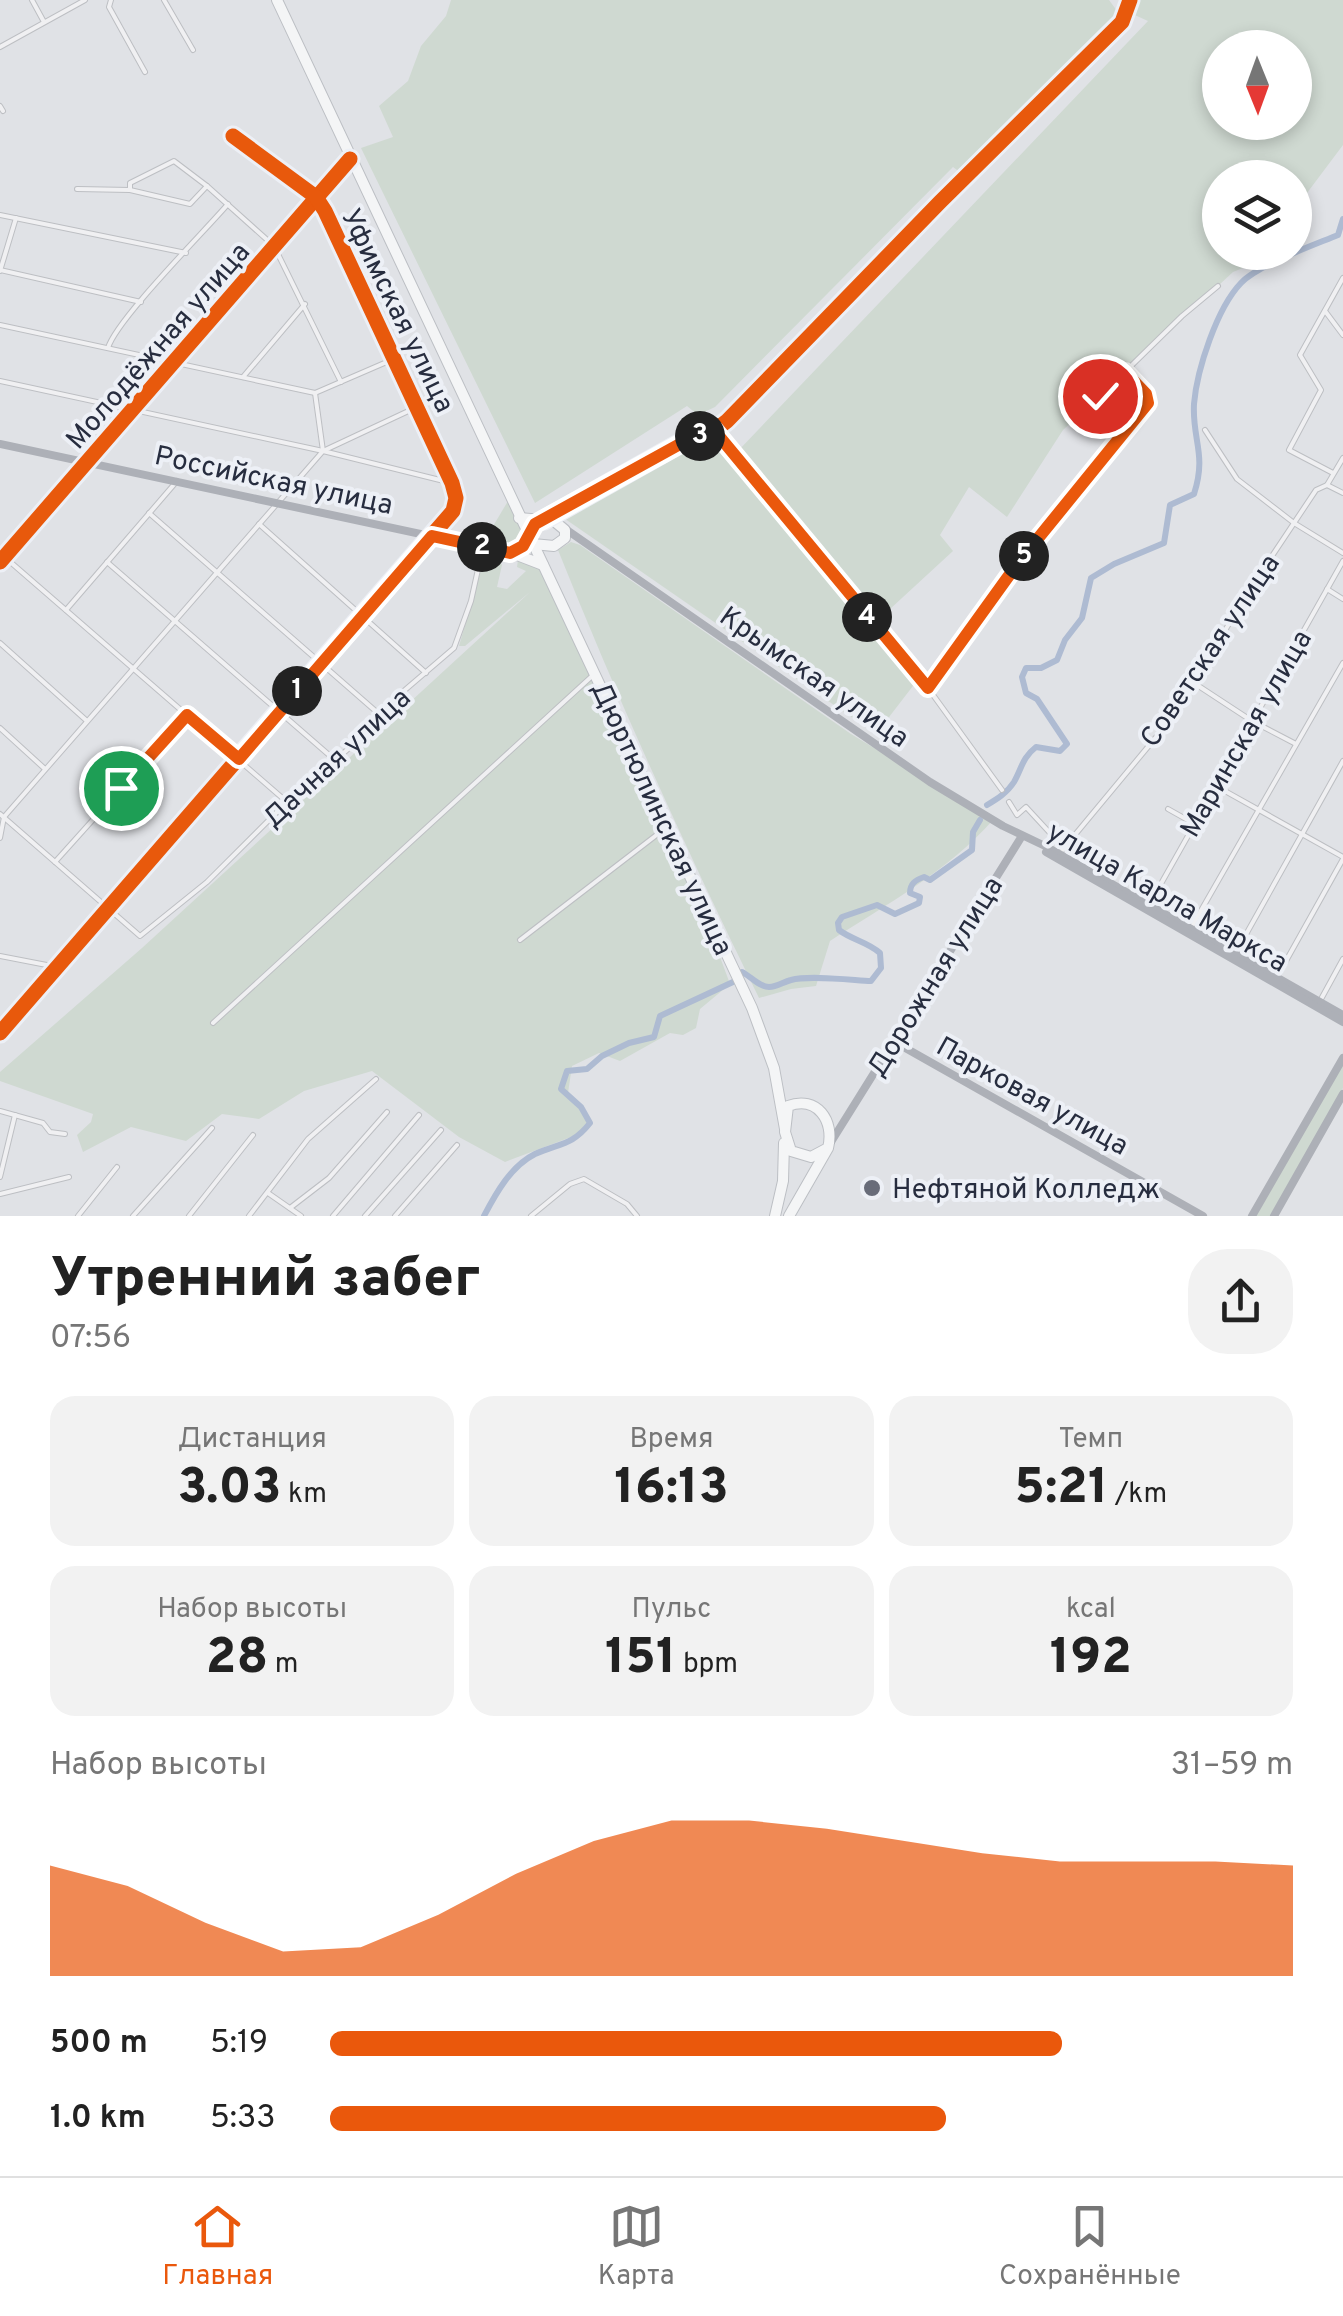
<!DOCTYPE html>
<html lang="ru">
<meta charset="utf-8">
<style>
:root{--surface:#fff;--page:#f2f2f2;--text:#222;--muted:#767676;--line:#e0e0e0;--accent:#ea580c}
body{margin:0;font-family:Overpass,sans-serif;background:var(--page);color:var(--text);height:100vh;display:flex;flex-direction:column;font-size:38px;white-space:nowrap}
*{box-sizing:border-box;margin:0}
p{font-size:32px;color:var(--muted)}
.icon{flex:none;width:55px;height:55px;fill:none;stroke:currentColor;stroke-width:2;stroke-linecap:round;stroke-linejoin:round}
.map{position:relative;height:1216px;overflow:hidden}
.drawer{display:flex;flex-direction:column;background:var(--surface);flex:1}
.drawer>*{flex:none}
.needle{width:65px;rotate:179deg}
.controls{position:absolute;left:1202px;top:30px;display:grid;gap:20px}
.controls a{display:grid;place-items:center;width:110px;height:110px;border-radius:50%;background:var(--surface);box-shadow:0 5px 15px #0003;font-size:50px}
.pin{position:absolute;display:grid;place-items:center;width:85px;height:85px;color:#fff;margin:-42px;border:5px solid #fff;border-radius:50%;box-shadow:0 2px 10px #0007}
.km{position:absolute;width:50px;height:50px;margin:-25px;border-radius:50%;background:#222;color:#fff;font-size:28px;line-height:50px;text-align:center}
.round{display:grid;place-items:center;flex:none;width:105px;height:105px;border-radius:40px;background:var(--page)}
.overview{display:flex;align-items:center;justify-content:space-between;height:170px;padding:0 50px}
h1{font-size:55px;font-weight:800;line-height:75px}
.figures{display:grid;grid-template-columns:repeat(3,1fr);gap:15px;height:170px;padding:10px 50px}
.figures div{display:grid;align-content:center;border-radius:25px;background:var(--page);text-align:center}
.figures b{font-size:50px;font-weight:800}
.figures small{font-size:28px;font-weight:400}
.figures p{font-size:28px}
.chart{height:280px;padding:20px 50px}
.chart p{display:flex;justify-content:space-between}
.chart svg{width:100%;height:180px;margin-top:10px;fill:var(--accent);opacity:.7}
ul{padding:0 50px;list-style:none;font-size:32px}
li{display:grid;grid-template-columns:160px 120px 1fr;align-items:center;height:75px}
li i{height:25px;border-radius:12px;background:var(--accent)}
.dock{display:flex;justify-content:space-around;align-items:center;height:140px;border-top:2px solid var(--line);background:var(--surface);font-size:28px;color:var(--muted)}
.dock a{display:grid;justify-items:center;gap:5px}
.dock .active{color:var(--accent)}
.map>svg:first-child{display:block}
</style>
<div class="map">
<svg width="1343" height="1216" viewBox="0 0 1343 1216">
<rect width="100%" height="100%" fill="#e0e2e6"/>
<g fill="#cfd9d1" fill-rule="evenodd">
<path d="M451 0H1109L1120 15 961 173 953 167 715 407 698 415 687 406 535 503 361 148 393 137 379 106 408 81 421 46 446 16Z"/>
<path d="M1130 0H1343V145L1295 209V178H1220V252L1262 253 1253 264 1233 272 1063 430 1007 517 969 487 940 535 953 551 877 621 737 452 1148 21 1128 12ZM1220 48H1295V122H1220Z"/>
<path d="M712 433 916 682 876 734 558 514Z"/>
<path d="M508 501 524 535 521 545 512 549 483 543Z"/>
<path d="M571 542 580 545 851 734 993 820C948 871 887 904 830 941L816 986 791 989 759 998C687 851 619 703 558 550Z"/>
<path d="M486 552 495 554 502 565 497 587 507 589 526 571 517 567 518 560 540 568 713 938 730 984 700 1009 696 1028 683 1035 670 1033 620 1061 599 1053 572 1066 568 1093C583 1105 588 1111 587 1131L505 1162 459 1137 372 1071 304 1091 259 1119 222 1114 186 1141 131 1127 83 1152 77 1135 91 1122 93 1114 0 1081V1072L142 948 530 592 465 646H459Z"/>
<path d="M1343 1061V1088L1270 1216H1256Z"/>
</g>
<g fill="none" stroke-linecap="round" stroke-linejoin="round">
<g stroke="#aebbd2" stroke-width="6">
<path d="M987 805C997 799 1007 793 1014 782 1022 768 1022 758 1036 747L1060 751 1067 744 1037 699 1026 693 1022 677 1026 668H1041L1057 660 1065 640 1082 618 1091 578 1114 564 1164 543 1170 505 1194 494C1207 454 1192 440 1194 404 1197 369 1217 308 1241 283 1258 265 1314 245 1338 235L1343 219"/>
<path d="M742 972C749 975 759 987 769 987 777 987 783 982 791 980 809 975 851 980 871 981L881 968 880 953C868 942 852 940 839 930L838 923 842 917 877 905 895 914 919 903 920 897 910 893C910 884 915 880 924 877L930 880 972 850 973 832 980 820"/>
<path d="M484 1216C496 1193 511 1166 535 1154 559 1143 572 1146 590 1123L581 1107 561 1089 567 1071 587 1069 602 1056 629 1043 654 1037 660 1016 733 982"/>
</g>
<defs>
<g id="minor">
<path d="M32 0 44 22"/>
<path d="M111 0 109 7 145 72"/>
<path d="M164 0 193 50"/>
<path d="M0 47 85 0"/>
<path d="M0 106 3 111"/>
<path d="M77 189 130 190 190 204 207 186"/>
<path d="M130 190V183L174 161 207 186 274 246 341 382"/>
<path d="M0 215 186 253"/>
<path d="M0 270 141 302"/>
<path d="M0 271 16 218"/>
<path d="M1325 311 1343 335"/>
<path d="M0 325 315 393 396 358"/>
<path d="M108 348C116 320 204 232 228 204"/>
<path d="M243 377 305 304"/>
<path d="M0 381 323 451 452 483"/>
<path d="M315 393 323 451"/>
<path d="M1085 411 1182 316 1218 286"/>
<path d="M1205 430 1237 479 1294 523 1343 553"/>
<path d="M714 431 928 688 1002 790"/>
<path d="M1333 473 1289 450 1321 390 1300 355 1343 278"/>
<path d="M1327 485 1343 493"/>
<path d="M149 513 379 714"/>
<path d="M547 518 679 444 714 431 727 421 940 202 1122 22 1130 0"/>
<path d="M259 524 426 673"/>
<path d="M0 553 287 802"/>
<path d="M107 562 336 761"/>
<path d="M1327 589 1343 599"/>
<path d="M66 610 177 481"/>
<path d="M0 643 87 721"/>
<path d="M1194 683 1252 721 1296 744"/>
<path d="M928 688 1018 563 1147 403 1146 394 1125 372"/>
<path d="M0 728 45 769"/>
<path d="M1216 786 1343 857"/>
<path d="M1009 802 1017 815 1026 807 1062 846"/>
<path d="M1168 809 1193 823"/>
<path d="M0 814 140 936 207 882 287 802 355 743 364 725 454 648 471 601 483 547"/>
<path d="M0 838 4 817 323 451 417 407"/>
<path d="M1059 854 1157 736 1194 683 1246 595 1316 490 1327 485 1343 458"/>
<path d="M55 862 187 715"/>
<path d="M1149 905 1343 561"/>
<path d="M1191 928 1343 663"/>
<path d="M520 940 663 830"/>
<path d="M1235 954 1343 761"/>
<path d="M0 956 57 967"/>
<path d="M1277 977 1343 859"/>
<path d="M1320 1001 1343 959"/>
<path d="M213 1023 591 677"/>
<path d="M0 1033 453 511 456 498 452 483 325 211 316 197 233 136"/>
<path d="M0 1111 43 1123 50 1132 65 1134"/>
<path d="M0 1177 15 1115"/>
<path d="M268 1193 301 1216"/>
<path d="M0 1194 69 1177"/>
<path d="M290 1208 329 1178 387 1112"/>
<path d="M78 1216 117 1167"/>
<path d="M133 1216 212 1128"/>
<path d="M189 1216 253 1135"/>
<path d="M249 1216 308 1139 376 1079"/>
<path d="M333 1216 419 1115"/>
<path d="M365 1216 441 1130"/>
<path d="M395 1216 457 1145"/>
<path d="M531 1216 570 1184 584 1179 627 1204 637 1216"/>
</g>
<path id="tertiary" d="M0 562 350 159"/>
<g id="primary">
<path d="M277 0 752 1008 774 1068 785 1129"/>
<path d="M519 518 554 521 565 530V538L554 546 533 544"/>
<path d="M517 555 543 565"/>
<path d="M775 1216 783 1181 784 1143"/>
<path d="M789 1216 828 1148C835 1121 817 1095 788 1106L785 1132 791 1151 811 1157 828 1148"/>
</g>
</defs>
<use href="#minor" stroke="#bdbfc3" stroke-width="6"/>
<use href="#tertiary" stroke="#bdbfc3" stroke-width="9"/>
<use href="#primary" stroke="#bcbfc4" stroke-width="12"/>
<use href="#minor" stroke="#f0f0f2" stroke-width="4"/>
<use href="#tertiary" stroke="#f0f0f2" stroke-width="6"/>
<g stroke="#adb0b7" stroke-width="8">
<path d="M0 444 519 555"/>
<path d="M564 528 930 782 1003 826 1045 846 1343 1015"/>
<path d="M510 553 523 546 529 536"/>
<path d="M1046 852 1343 1022"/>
<path d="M893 1041 1203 1216"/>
<path d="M831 1142 1022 836"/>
<path d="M1252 1216 1343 1058"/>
<path d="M1274 1216 1343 1094"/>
</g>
<use href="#primary" stroke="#f4f5f6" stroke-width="10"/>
<defs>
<g id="cycleway">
<path d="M544 520 679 444 714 431 727 421 940 202 1122 22 1130 0"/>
<path d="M0 562 350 159"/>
<path d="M0 1033 453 511 456 498 452 483 325 211 316 197 233 136"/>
</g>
</defs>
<use href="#cycleway" stroke="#edf0f6" stroke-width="21"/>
<use href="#cycleway" stroke="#e8590c" stroke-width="15"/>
</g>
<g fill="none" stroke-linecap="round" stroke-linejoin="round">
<defs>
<path id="route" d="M121 788 187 715 239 759 432 536 510 553 523 546 535 524 680 444 714 430 928 688 1018 563 1148 403 1146 394 1125 372 1100 396"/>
</defs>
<use href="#route" stroke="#fff" stroke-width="20"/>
<use href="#route" stroke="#ea580c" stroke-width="12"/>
</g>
<circle fill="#686c79" stroke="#edf0f6" stroke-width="4" cx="872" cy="1188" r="10"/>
<g text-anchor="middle" stroke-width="8" stroke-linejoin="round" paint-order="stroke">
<g font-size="28" fill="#272d3f" stroke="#edf0f6">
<text transform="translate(399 310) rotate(64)" y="10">Уфимская улица</text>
<text transform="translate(157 345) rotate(-49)" y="10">Молодёжная улица</text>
<text transform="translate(274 479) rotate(12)" y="10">Российская улица</text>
<text transform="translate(1209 650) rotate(-56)" y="10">Советская улица</text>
<text transform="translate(815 676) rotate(35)" y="10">Крымская улица</text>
<text transform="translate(1245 733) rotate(-60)" y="10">Маринская улица</text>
<text transform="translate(336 757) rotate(-43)" y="10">Дачная улица</text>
<text transform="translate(663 818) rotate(65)" y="10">Дюртюлинская улица</text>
<text transform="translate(1168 896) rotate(30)" y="10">улица Карла Маркса</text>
<text transform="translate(934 976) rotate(-58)" y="10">Дорожная улица</text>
<text transform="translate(1033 1095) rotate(29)" y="10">Парковая улица</text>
</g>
<g font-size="28" fill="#272d3f" stroke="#edf0f6" text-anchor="start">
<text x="892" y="1198">Нефтяной Колледж</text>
</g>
</g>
</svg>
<div class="controls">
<a><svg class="needle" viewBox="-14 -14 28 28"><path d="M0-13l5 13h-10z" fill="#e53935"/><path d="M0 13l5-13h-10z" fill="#767676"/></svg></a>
<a><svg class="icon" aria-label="layers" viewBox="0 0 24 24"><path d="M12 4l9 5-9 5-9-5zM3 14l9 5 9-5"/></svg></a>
</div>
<div class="pin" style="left:121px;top:788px;background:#1e9e55"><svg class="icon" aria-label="arrive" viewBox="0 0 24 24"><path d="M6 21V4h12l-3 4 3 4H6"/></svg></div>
<div class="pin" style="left:1100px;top:396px;background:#d93025"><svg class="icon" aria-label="check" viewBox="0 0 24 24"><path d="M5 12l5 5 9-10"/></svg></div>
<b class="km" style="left:297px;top:691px">1</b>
<b class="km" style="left:482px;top:547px">2</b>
<b class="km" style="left:700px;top:436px">3</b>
<b class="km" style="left:867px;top:617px">4</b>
<b class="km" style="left:1024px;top:556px">5</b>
</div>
<section class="drawer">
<div class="overview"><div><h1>Утренний забег</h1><p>07:56</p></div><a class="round"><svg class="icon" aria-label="share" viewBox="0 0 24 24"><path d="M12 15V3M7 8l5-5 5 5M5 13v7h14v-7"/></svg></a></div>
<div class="figures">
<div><p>Дистанция</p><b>3.03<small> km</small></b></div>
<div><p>Время</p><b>16:13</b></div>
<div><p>Темп</p><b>5:21<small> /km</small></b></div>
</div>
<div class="figures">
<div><p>Набор высоты</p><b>28<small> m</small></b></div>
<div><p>Пульс</p><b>151<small> bpm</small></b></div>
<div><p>kcal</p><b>192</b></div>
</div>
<div class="chart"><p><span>Набор высоты</span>31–59 m</p>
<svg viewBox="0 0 160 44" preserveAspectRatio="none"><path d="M0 44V17L10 22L20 31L30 38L40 37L50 29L60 19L70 11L80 6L90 6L100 8L110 11L120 14L130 16L140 16L150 16L160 17V44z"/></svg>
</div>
<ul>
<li><b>500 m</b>5:19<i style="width:76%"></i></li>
<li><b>1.0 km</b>5:33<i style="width:64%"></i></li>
</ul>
</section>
<nav class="dock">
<a class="active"><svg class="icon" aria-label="home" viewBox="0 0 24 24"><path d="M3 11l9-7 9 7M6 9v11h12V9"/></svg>Главная</a>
<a><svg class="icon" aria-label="map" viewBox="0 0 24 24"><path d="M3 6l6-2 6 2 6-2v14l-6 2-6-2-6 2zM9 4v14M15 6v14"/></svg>Карта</a>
<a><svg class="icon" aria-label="saved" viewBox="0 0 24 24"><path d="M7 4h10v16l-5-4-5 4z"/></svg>Сохранённые</a>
</nav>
